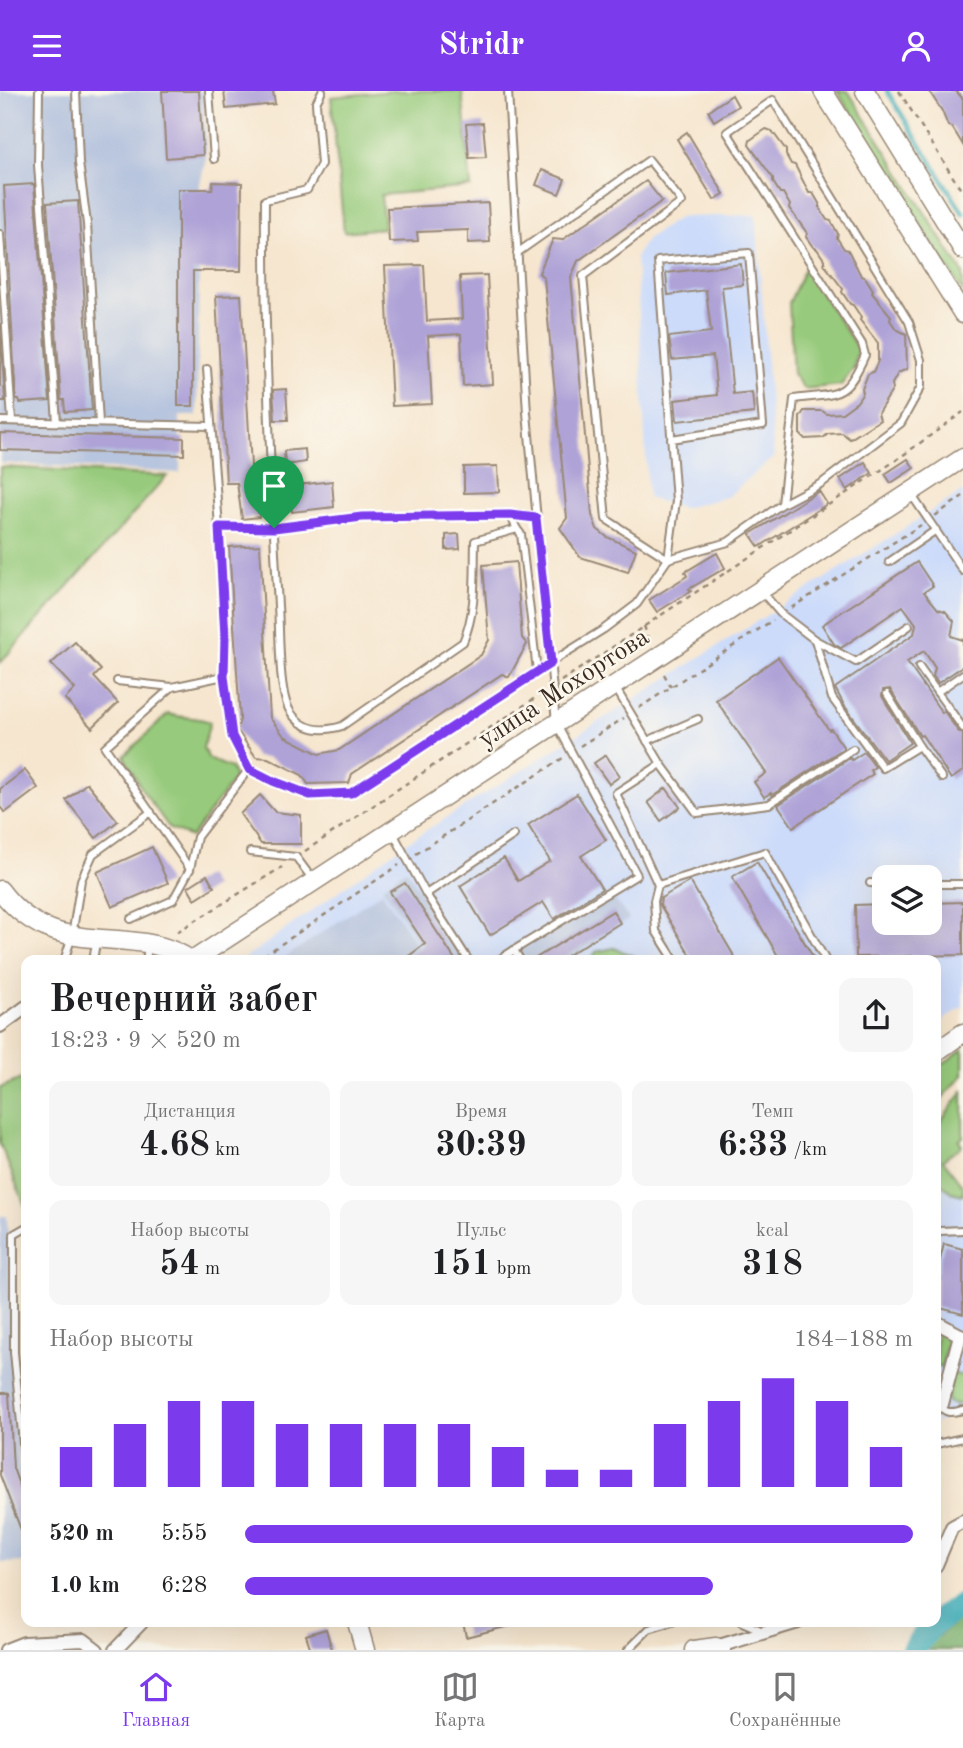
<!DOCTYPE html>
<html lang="ru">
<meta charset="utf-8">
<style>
:root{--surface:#fff;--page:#f6f6f6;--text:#202124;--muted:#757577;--line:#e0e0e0;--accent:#7c3aed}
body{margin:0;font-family:"Old Standard TT",serif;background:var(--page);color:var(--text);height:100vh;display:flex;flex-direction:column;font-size:26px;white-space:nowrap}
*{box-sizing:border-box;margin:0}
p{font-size:23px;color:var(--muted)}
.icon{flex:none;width:38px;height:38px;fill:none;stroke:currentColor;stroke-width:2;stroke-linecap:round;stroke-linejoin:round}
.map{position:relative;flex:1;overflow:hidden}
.side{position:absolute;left:21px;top:864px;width:920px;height:672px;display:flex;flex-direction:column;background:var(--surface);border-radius:14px;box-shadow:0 7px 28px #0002}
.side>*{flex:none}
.controls{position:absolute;left:872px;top:774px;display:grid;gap:14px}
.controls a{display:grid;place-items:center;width:70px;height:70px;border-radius:14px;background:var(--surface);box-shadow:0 7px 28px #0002;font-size:35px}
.pin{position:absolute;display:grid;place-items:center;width:60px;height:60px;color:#fff;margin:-72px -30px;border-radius:50% 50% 50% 0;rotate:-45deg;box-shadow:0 0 7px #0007}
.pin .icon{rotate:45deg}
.round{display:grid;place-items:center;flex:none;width:74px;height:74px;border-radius:14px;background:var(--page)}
.summary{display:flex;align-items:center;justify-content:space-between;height:119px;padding:0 28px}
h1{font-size:38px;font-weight:800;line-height:52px}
.stats{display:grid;grid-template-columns:repeat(3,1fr);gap:10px;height:119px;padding:7px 28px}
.stats div{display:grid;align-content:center;border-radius:14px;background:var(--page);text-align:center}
.stats b{font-size:35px;font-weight:800}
.stats small{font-size:19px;font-weight:400}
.stats p{font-size:19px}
.chart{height:196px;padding:14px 28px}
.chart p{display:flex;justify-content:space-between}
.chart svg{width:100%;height:126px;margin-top:7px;stroke:var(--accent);stroke-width:6}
ul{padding:0 28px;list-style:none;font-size:23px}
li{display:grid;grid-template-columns:112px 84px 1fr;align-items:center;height:52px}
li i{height:18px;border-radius:9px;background:var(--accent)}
header{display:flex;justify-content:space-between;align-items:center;height:91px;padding:0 28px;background:var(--accent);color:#fff;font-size:32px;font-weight:800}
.tabs{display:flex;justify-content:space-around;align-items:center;height:98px;border-top:2px solid var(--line);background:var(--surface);font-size:19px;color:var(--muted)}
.tabs a{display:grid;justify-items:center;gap:4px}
.tabs .current{color:var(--accent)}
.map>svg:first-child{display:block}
</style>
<header><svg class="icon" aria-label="menu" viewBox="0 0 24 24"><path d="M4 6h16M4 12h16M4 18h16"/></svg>Stridr<svg class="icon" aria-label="person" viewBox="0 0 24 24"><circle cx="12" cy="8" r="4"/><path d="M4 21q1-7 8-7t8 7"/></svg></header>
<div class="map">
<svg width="963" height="1559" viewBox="0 0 963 1559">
<rect width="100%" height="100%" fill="#fbf7ec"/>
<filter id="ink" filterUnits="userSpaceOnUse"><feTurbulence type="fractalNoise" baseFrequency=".0143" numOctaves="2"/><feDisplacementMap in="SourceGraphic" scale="14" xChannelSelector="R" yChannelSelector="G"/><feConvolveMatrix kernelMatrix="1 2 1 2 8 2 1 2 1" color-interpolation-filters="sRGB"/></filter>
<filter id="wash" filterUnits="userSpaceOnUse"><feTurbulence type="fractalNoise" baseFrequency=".00686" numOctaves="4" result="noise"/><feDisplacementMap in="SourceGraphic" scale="28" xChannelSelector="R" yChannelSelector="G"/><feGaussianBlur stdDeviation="1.57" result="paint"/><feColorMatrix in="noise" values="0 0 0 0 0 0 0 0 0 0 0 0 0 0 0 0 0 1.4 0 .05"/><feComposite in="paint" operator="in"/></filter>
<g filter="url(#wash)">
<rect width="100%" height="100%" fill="#f6e6cf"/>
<g fill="#ccdbfa" fill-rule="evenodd">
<path d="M756 124 774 366 727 406 683 417 648 407 636 165 648 147 680 126Z"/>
<path d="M963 400V916L936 934V870H241L408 751ZM884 786H929V831H884Z"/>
<path d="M936 1064 963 1100V1320L936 1332Z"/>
</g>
<g fill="#b8c5de">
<path d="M0 0H203L206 66 200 93 197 325H180V382L0 372Z"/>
<path d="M406 778 465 870H431L382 796Z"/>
<path d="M382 801 427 870H280Z"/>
<path d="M612 805 629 828 568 870H502Z"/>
<path d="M0 1125H7L19 1376 26 1395V1471L0 1472Z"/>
</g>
<g fill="#97ca7b" stroke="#697a4c" stroke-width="2">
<path d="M394 0H462L471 96 381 104 384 137 344 141 331 6Z"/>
<path d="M837 0H848L963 182V201Z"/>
<path d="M805 177 858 258 854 277 841 294 804 298 793 283 789 212Z"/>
<path d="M0 376 167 385 0 572Z"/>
<path d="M168 623C183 628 195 625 210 631L203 657 209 668 231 677 235 687 191 746 170 738 143 700 124 665Z"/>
<path d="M614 857 638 867 639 870H590L596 861Z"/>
<path d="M963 958V984L936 1014V978Z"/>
<path d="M26 986V1117L0 1053V997Z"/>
<path d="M963 1000V1046L959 1049 962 1055 943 1069 963 1095V1104L951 1101 936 1088V1037Z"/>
<path d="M936 1236 949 1242 942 1276H936Z"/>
<path d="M952 1282 963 1285V1312L954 1314 947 1311Z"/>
</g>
<path fill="#79ae6b" stroke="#5a6c44" stroke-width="2" d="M963 1526V1559H925L930 1551Z"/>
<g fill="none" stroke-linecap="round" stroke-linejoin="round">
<path stroke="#3faeba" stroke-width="4.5" d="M887 0 963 122"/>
<path stroke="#3faeba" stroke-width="24" d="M913 1559 931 1535 963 1513"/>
</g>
<g id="blocks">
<g fill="#aea2d7">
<path d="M162 0H199L203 64 166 67Z"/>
<path d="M224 0H273L275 13 226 18Z"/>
<path d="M929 0H956L963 8V54L952 36 948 35 942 20Z"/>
<path d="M732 4 738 15 714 30 708 20Z"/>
<path d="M483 32 486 66 469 67 466 33Z"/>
<path d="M766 38 772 40 786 59V64L791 73 795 74 809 102H813L820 114V118L827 129 831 130 838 143 837 147 844 158 848 159 861 185 865 186 873 199 872 202 891 225 890 229 896 238 906 243 907 278 898 282 892 293 893 298 878 322 880 329 850 348 842 342 828 343 823 347 805 348 800 343V326L804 320H822L827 323 842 322 857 311 863 302 862 298 868 283 873 281 878 270V252L860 229 861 226 853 214 850 213 842 201 843 198 824 173 825 170 817 158 813 156 806 146 807 142 789 117 790 114 783 102H780L773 91V87L749 54 750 49Z"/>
<path d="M687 41 724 103 714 109 677 48Z"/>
<path d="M542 79 565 88 559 103 536 94Z"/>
<path d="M646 90 662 110 578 170 571 186 592 424 597 438 607 446 636 459 628 481 580 466 560 437 567 427 544 187 539 182 553 148 562 149Z"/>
<path d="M213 91 242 92 241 180H193V315H178V98H212Z"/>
<path d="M34 93 50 310 20 312 19 309H16L4 95Z"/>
<path d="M78 110 92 319 65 321 64 309H61L47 112Z"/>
<path d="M488 112 490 151 468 152V139L417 141 418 150 389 151 387 117Z"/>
<path d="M741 173 743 194 722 196 733 303 752 301 754 322 677 330 675 309 717 304 713 265 672 269 669 246 711 241 706 199 668 204 666 182Z"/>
<path d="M424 174 427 230 462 228 460 185 487 184 493 293 463 295 461 243 428 245 432 313 392 315 385 175Z"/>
<path d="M241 204 253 410 257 409 259 426 242 428 237 392H226L216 205Z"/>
<path d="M0 232 5 310H0Z"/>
<path d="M286 298 288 329H275L273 299Z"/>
<path d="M0 342 184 347V364L0 359Z"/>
<path d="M305 358 306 371 285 374 284 360Z"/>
<path d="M908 368 914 377 891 392 885 383Z"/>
<path d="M865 371 872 382 847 399 840 388Z"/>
<path d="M498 375 499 401 464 402V376Z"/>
<path d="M332 390 334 416 292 421 289 395Z"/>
<path d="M819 400 827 413 759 456 750 443Z"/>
<path d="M459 443 460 458 446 459V444Z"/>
<path d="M260 454 270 627 284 645 319 663 339 659 481 564 489 549 483 474 516 471 522 547 527 553 509 586 502 583 352 683 349 692 308 693 302 684 268 667 256 666 237 639 240 628 229 456Z"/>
<path d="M717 462 725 477 689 498 691 500 657 521 649 509 687 485 685 481Z"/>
<path d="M917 471 933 495 924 501 938 518 945 520 954 530 951 545 963 549V575L938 592 933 585 935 577 924 560 907 571 942 622 944 620 958 640 963 643V680L951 688 922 644 920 645 890 598 883 599 882 605 910 652 885 669 844 614 835 597 914 543 916 533 903 515 841 557 834 553 822 534Z"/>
<path d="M75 551 101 579 94 586 118 612 92 637 65 608 75 598 51 573Z"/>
<path d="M778 566 829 639 831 638 844 657 772 704 771 702 764 706 754 691 766 682 716 609Z"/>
<path d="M864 661 875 676 870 679 873 683 793 736 778 714 850 667 852 669Z"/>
<path d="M606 664 620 685 609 693 594 672Z"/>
<path d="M25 679 38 697 5 722 0 716V698Z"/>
<path d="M87 692 118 730 96 747 66 709Z"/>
<path d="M666 697 680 716 661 730 648 711Z"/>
<path d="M577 703 606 749 581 765 602 798 554 828 543 811 490 844 460 795 504 767 518 790 550 770 528 734Z"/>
<path d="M260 704 275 721 301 724V753H261L240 723Z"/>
<path d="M152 756 168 792 112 816 97 781Z"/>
<path d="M757 771 813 866 806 870H781L732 786Z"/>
<path d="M207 784 214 796 195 808 188 796Z"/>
<path d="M690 790 714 831 737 870H694L660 814 661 807Z"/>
<path d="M405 792 456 870H402L425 853 390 801Z"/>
<path d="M963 811V864L856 866 855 814 884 813V831H929V812Z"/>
<path d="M613 820 620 832 558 870H531Z"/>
<path d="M944 1153 963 1158V1223L936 1216V1185Z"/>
<path d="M0 1302H9L13 1377 26 1413V1452L0 1384Z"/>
<path d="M463 1531H508L509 1535 466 1546Z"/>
<path d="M326 1538 332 1559H311L306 1544Z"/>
</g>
</g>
</g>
<g filter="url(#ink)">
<use href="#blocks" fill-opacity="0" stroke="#988876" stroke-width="2"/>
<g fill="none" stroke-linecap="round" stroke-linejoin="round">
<defs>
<g id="lane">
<path d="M39 0 38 74 57 331"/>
<path d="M76 0 79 72 87 133 99 332"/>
<path d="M209 0 214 68"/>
<path d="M322 0 316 12 321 73 307 99 265 109C264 244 270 380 278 515 280 540 278 601 290 620 302 640 323 641 342 635L463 551C477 519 474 484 475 450L517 438"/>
<path d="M508 0 527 322 556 632 637 784 514 859"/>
<path d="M0 143 12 330"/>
<path d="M517 162 649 69 682 111 583 185 606 428 668 468 676 410 658 170 749 162 763 334 671 348"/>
<path d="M0 330 210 335"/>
<path d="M911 403 963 480"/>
<path d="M510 424 536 427"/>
<path d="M219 436 274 437 362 426 510 424 517 438 521 443 537 580 604 538 637 513 668 468 728 451 782 413 822 392 901 332 921 296V269L909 231 773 9 727 41 862 253 865 264C845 309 839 302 794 308L782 413"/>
<path d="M889 471 936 439"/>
<path d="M762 501 781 523 815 549 832 607 883 677 919 655 887 603"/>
<path d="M815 549 856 571 909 535"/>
<path d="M919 576 937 601 963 583"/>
<path d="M117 590 172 596 224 585"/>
<path d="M172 596 105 656 190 778"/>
<path d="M615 596 661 673 616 702 658 794 765 761 826 870"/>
<path d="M937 601 963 637"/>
<path d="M647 650 698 628"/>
<path d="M919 655 942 687"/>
<path d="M661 673 697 722 769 713 853 658"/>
<path d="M249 678 273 690 309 703 351 702 537 580"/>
<path d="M392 740 426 803 514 744"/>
<path d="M250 761 296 766 313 789"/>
<path d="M870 792 884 793"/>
<path d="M929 793H963"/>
<path d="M658 794 654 810 656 840 675 870"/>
<path d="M426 803 469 870"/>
<path d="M131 828 173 809 190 778 197 746 249 678 232 645 224 585 225 546 219 436 207 278"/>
<path d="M64 870 72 845 81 789 93 763 151 721"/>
<path d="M93 870 96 851"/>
<path d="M146 870 148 854"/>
<path d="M497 870 514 859 521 870"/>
<path d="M26 1136 14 1143V1261L26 1383"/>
<path d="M936 1143 939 1140 963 1139"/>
<path d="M940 1315C947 1324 953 1321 963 1319"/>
<path d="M936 1353 963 1347"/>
<path d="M742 1531 763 1540"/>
<path d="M628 1559 649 1538 672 1531"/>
</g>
<g id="street">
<path d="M0 935 26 916"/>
<path d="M936 1231 960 1244 942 1313 936 1316"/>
<path d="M936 1474 952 1436 963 1430"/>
<path d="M716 1556 798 1531"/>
<path d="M6 1559 24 1552 84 1549 97 1559"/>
<path d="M115 1559 142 1531"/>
</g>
<g id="secondary">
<path d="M823 0 963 223"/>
<path d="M865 0 963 159"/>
<path d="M0 799C56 875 131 828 192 870"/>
<path d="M192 870 963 367"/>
<path d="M936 961 963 942"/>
<path d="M357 1531 365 1559"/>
<path d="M694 1559 716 1556 721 1559"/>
</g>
</defs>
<use href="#lane" stroke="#988876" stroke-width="10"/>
<use href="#street" stroke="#988876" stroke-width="16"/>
<use href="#secondary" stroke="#988876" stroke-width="21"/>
<g stroke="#988876" stroke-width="2.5" stroke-dasharray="5 5" stroke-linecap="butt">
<path d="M899 0 963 102"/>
<path d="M935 425 963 405"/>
<path d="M791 517 921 434"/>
<path d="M644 535 650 552"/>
<path d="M664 583 671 596"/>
<path d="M561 590 895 370 963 321"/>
<path d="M639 617 773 529"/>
<path d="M580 655 624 627"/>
<path d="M305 760 544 601"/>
<path d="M416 763 563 667"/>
<path d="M177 841 282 776"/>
<path d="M256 870 399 774"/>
</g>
<use href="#lane" stroke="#fff" stroke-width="6"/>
<use href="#street" stroke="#fff" stroke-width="12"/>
<use href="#secondary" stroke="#fff" stroke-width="18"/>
</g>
</g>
<g fill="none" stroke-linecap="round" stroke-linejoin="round" filter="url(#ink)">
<defs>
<path id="route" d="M510 424 536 427 551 572 351 702 310 704 273 690 249 678 232 645 224 585 225 546 219 436 274 437 362 426Z"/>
</defs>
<use href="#route" stroke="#fff" stroke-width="14"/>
<use href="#route" stroke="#7c3aed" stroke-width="9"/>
</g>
<g text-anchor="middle" stroke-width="5" stroke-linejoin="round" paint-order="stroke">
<g font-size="26" fill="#3b2a1e" stroke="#fbf7ec">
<text transform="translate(563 596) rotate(-33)" y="9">улица Мохортова</text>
</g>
</g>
</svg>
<div class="controls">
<a><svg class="icon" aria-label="layers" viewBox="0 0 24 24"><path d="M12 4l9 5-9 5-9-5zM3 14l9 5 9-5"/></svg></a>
</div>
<div class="pin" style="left:274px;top:437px;background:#1e9e55"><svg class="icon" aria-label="arrive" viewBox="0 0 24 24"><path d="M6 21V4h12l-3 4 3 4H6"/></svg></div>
<section class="side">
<div class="summary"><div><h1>Вечерний забег</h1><p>18:23 · 9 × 520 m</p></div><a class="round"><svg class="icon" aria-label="share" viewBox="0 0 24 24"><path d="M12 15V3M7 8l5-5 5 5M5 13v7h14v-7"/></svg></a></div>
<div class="stats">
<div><p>Дистанция</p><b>4.68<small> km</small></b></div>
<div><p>Время</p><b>30:39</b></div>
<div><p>Темп</p><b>6:33<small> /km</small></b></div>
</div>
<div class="stats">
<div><p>Набор высоты</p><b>54<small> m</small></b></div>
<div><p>Пульс</p><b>151<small> bpm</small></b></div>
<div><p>kcal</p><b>318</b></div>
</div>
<div class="chart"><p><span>Набор высоты</span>184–188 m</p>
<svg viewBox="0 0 160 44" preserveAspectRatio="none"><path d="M5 44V30M15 44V22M25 44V14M35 44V14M45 44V22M55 44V22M65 44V22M75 44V22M85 44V30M95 44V38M105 44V38M115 44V22M125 44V14M135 44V6M145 44V14M155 44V30"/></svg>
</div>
<ul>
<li><b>520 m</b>5:55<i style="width:100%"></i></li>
<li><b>1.0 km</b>6:28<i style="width:70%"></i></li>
</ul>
</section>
</div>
<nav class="tabs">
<a class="current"><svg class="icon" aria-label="home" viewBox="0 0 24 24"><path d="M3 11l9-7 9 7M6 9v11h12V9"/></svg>Главная</a>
<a><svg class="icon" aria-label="map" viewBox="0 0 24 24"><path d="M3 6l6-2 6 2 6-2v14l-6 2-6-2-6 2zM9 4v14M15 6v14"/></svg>Карта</a>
<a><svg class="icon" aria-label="saved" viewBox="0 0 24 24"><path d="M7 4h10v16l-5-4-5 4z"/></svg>Сохранённые</a>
</nav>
